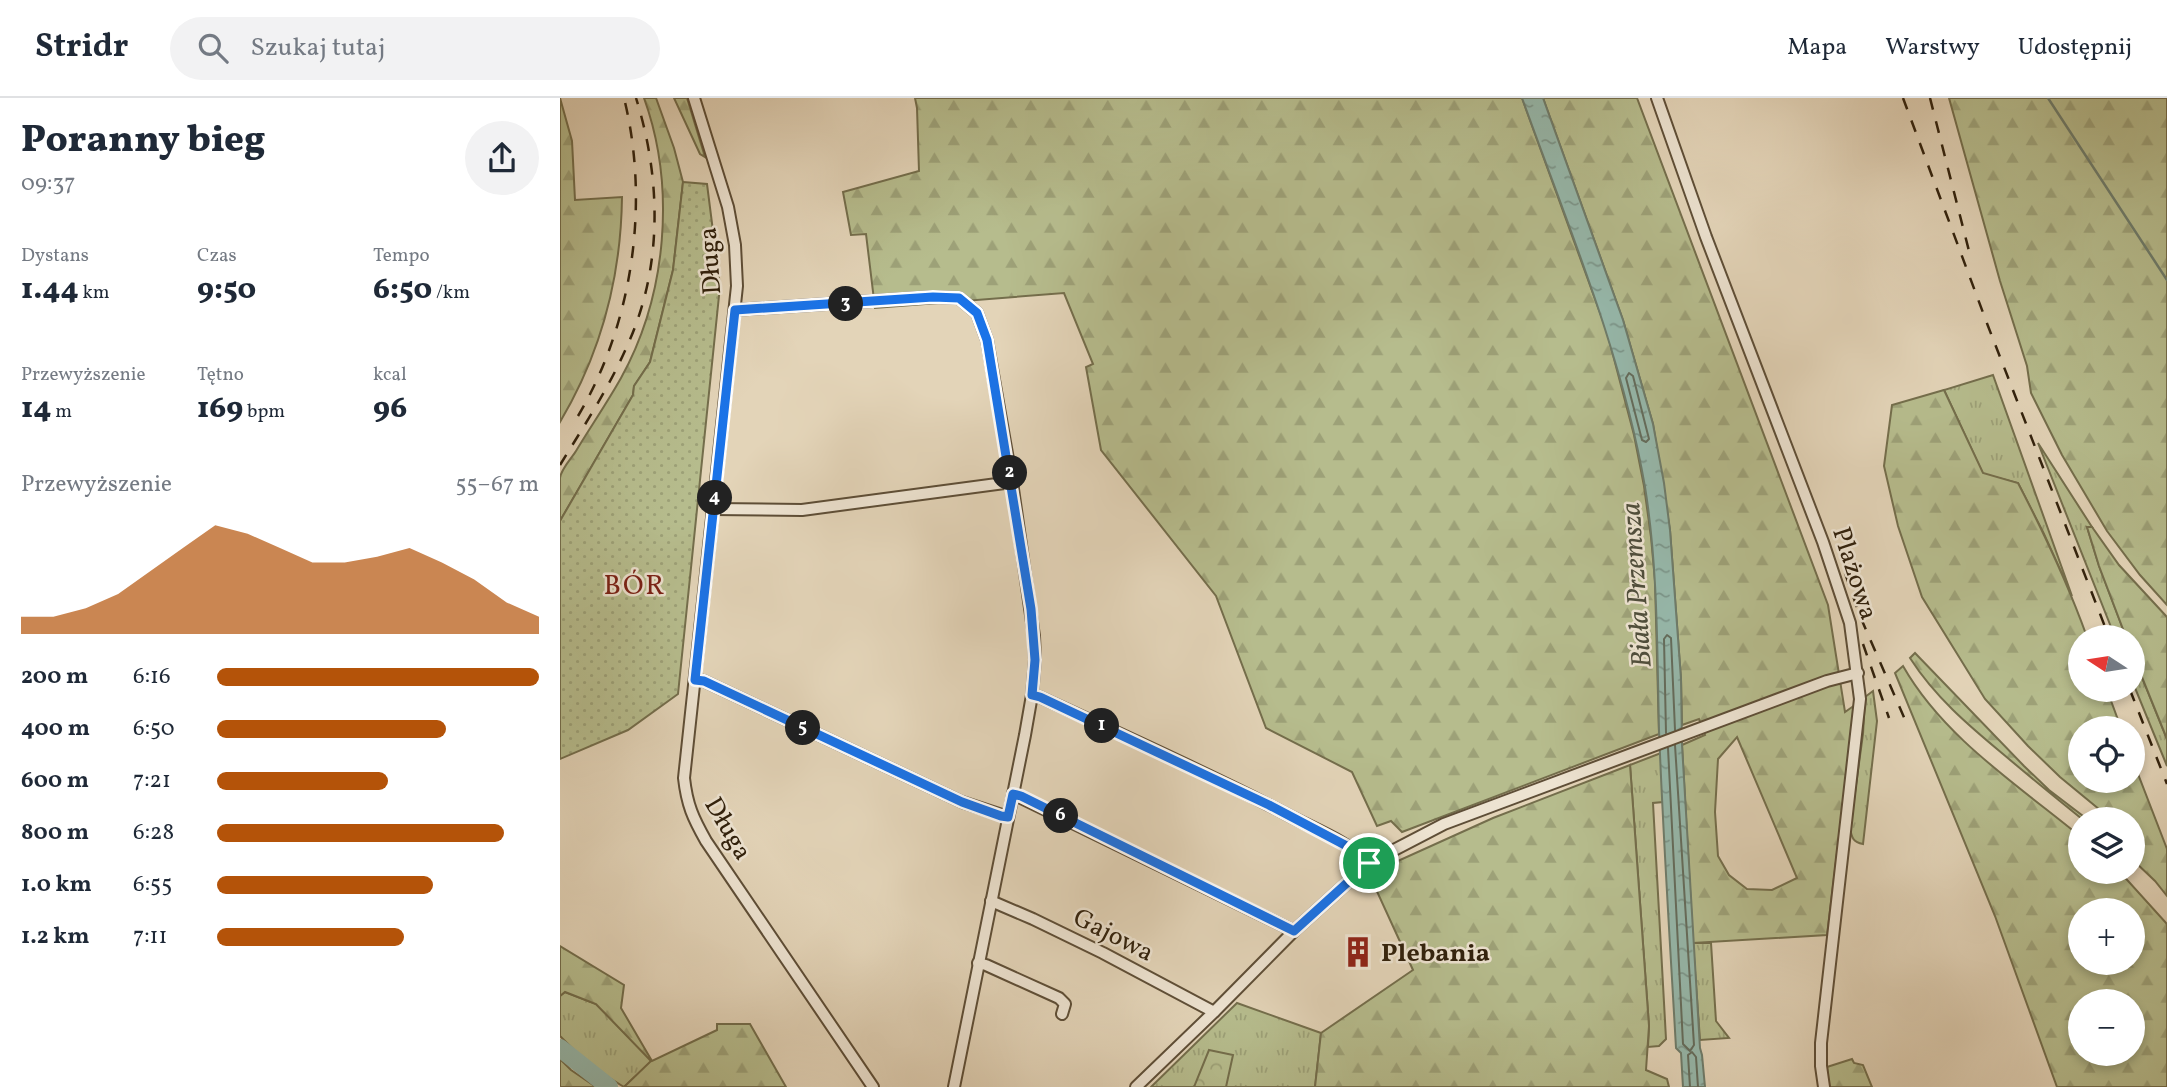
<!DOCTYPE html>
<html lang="pl">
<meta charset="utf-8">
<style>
:root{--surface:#fff;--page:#f2f2f3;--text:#1f2937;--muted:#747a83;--line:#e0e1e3;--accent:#b45309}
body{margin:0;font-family:Vollkorn,serif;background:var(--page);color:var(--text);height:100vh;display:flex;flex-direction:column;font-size:26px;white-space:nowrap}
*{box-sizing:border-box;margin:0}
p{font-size:23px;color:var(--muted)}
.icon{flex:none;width:38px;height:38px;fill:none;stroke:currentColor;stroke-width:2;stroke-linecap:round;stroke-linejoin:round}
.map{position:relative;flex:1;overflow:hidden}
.sheet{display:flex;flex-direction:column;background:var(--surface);width:560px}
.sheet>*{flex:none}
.needle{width:46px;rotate:282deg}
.controls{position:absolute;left:1508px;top:527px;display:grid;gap:14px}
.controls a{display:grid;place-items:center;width:77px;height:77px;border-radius:50%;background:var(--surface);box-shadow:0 4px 10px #0003;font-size:35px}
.pin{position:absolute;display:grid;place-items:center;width:60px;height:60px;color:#fff;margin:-30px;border:4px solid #fff;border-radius:50%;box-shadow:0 2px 7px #0007}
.km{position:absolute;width:35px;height:35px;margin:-18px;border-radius:50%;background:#222;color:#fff;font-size:19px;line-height:35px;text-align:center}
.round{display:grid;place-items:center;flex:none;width:74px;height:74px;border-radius:37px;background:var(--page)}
.overview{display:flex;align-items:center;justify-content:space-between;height:119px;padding:0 21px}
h1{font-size:38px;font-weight:800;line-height:52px}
.stats{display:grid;grid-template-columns:repeat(3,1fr);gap:10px;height:119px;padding:7px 21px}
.stats div{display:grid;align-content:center}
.stats b{font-size:30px;font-weight:800}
.stats small{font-size:19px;font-weight:400}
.stats p{font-size:19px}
.chart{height:196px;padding:14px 21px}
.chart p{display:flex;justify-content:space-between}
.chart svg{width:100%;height:126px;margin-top:7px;fill:var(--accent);opacity:.7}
ul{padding:0 21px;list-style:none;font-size:23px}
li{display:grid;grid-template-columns:112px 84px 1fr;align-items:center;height:52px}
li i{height:18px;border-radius:9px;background:var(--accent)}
header{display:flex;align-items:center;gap:42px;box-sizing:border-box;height:98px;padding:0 35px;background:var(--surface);border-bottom:2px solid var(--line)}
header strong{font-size:33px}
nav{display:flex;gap:38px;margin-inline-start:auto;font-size:24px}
.search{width:490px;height:63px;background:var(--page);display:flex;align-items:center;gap:18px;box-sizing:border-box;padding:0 24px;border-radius:38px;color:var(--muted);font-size:26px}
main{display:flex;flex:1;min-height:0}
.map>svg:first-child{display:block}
</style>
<header>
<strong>Stridr</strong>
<div class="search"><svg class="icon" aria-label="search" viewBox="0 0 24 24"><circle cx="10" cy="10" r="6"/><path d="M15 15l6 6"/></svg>Szukaj tutaj</div>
<nav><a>Mapa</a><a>Warstwy</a><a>Udostępnij</a></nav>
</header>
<main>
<section class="sheet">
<div class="overview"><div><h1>Poranny bieg</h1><p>09:37</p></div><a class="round"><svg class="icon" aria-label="share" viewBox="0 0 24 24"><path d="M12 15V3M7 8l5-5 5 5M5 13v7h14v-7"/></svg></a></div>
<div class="stats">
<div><p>Dystans</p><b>1.44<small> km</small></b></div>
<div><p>Czas</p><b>9:50</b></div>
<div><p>Tempo</p><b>6:50<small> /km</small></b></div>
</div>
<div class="stats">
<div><p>Przewyższenie</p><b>14<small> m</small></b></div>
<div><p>Tętno</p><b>169<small> bpm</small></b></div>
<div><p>kcal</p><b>96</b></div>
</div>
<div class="chart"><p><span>Przewyższenie</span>55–67 m</p>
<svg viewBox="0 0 160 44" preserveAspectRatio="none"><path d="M0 44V38L10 38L20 35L30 30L40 22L50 14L60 6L70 9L80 14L90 19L100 19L110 17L120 14L130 19L140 25L150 33L160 38V44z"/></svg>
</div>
<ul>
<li><b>200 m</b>6:16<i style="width:100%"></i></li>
<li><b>400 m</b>6:50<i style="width:71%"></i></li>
<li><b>600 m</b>7:21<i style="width:53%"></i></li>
<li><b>800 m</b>6:28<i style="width:89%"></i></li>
<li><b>1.0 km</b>6:55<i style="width:67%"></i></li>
<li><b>1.2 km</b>7:11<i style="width:58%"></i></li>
</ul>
</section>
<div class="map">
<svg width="1607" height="989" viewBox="0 0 1607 989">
<defs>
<pattern id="grass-tufts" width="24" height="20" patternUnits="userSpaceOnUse" patternTransform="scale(1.75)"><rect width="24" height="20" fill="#b6bc8d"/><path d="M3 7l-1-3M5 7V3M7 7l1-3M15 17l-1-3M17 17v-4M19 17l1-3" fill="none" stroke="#9da178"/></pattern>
<pattern id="forest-firs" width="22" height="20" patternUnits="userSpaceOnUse" patternTransform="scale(1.75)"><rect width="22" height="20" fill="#b6bc8d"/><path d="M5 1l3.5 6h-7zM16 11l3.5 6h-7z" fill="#9da178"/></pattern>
<pattern id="park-crowns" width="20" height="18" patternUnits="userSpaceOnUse" patternTransform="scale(1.75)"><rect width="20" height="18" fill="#b6bc8d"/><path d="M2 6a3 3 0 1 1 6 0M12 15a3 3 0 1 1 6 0" fill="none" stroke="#9da178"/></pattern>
<pattern id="garden-dots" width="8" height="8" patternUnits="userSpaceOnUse" patternTransform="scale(1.75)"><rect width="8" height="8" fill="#b6bc8d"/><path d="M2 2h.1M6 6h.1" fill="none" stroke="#9da178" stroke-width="1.8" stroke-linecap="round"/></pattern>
<pattern id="water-ripples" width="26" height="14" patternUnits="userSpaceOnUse" patternTransform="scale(1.75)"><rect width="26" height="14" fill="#96b8ab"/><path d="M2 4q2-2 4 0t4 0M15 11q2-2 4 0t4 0" fill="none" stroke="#7b958a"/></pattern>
</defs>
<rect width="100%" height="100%" fill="#e3d4b8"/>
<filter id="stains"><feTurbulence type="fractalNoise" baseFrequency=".00286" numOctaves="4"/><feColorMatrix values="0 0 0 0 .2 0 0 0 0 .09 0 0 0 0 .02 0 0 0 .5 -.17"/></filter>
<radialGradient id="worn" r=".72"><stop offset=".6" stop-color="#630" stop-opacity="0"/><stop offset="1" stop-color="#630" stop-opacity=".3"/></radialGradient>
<g fill="url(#grass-tufts)" stroke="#746e4c" stroke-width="2">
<path d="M1433 277 1512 498 1484 436 1458 385 1423 376 1384 292Z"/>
<path d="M1478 345 1532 429H1527L1539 468 1566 539H1555Z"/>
<path d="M1573 557 1607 641V668L1573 585Z"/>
<path d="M1313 593 1317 623 1303 746C1293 744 1292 740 1290 731L1303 636 1305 599Z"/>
<path d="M1101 655 1103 704 1093 705 1106 941 1099 948 1088 949 1089 928 1070 667Z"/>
<path d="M1133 845H1151L1156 923 1169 940 1140 942Z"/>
<path d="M5 894 36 906 92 963 64 989 29 967 0 938V898Z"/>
<path d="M677 905 761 935 755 989H591Z"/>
</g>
<g fill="url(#forest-firs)" stroke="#746e4c" stroke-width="2" fill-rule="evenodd">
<path d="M0 0 12 43 15 102 62 99C61 179 41 255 0 324Z"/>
<path d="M84 0H96L114 50 123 84 113 172 90 264 74 288 73 297 0 423C0 409 0 394 0 380 1 371 11 361 16 353 31 328 47 305 61 280 107 197 116 89 84 0Z"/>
<path d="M114 0H127L145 59 140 56Z"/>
<path d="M355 0H962L1047 234 1074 337 1084 388 1091 439 1095 483 1099 636 842 734 831 723 817 728 792 674 706 630 656 498 541 352 526 269 533 266 504 195 315 210 306 136 291 137 283 94 359 73 357 10Z"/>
<path d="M983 0H1077L1268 507 1285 614 1295 607 1267 837 1133 845 1122 647 1145 637 1139 621 1122 627 1121 581 1110 432 1093 326 1063 222ZM1177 639 1237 780 1212 792 1187 791 1169 777 1158 758 1155 714 1158 661Z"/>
<path d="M1389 0H1607V507L1580 477 1547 433 1502 357 1471 295 1467 268 1440 183Z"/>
<path d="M1384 292 1423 375 1458 385C1484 435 1508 486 1527 539H1521V592H1547L1561 630H1521V682H1573V663L1607 751V798L1595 783 1573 762V757L1577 759 1581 753 1580 745 1573 739V721H1551L1500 679 1468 648 1425 601 1362 499 1338 428 1324 368 1332 307Z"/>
<path d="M1527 429H1532L1559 467 1607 519V641L1573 557V539H1566L1539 468Z"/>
<path d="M1355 555 1464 668 1489 692 1527 721H1522C1496 700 1469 678 1443 656 1408 627 1375 599 1350 560Z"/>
<path d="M1343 568C1384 640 1458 687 1521 739V774H1560L1607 826V989H1497L1435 818 1335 575ZM1521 812H1573V864H1521ZM1521 903H1573V956H1521Z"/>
<path d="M1070 667 1089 928 1086 972 1107 981 1109 989H755L761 935 853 872 809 776 933 720Z"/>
<path d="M0 848 64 887 61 910 92 963 157 932V926H190L226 989H64L91 963 36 906 5 894 0 898Z"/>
<path d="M0 961 11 972 36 989H0Z"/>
<path d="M1292 961 1294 965 1303 967 1312 989H1269L1267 969Z"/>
</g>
<path fill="url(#park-crowns)" stroke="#746e4c" stroke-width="2" d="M649 952 673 957 666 989H634Z"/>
<path fill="url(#garden-dots)" stroke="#746e4c" stroke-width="2" d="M123 84 147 86 160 188 118 596 68 632 0 661V423L73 297 74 288 90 264 113 172Z"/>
<path fill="url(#water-ripples)" stroke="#6e7c6b" stroke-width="2" d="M962 0H983L1063 222 1093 326 1104 385 1110 432 1121 581 1122 647 1140 950 1142 957 1145 989H1123L1121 955 1116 950C1110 844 1103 738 1099 632 1097 551 1098 469 1085 389 1062 255 1008 128 962 0Z"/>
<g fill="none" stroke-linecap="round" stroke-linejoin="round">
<g stroke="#646c5c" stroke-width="2">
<path d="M1069 275 1073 278 1089 341 1086 344 1082 342 1066 280Z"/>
<path d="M1106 635 1104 541 1107 537 1111 540 1115 632"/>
<path d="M1108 650 1123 946 1130 953 1134 947 1115 647"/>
<path d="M1130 989 1128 957 1132 954 1136 959 1138 989"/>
</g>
<path stroke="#6e7c6b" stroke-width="2.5" d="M1488 0 1607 182"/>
<path stroke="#96b8ab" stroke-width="18" d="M0 950 49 989"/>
<defs>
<g id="minor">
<path d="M134 0 168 109 175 147 177 188 124 680C127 707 133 720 146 743L313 989"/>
<path d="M1097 0 1146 139 1263 444 1290 525 1300 601 1261 945V968L1264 989"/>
<path d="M175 212 373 199 399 200 417 215 427 242 452 384 474 538 475 562 472 597 465 637 394 989"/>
<path d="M153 411 242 412 452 384"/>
<path d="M135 582 144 583 402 704 448 719"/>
<path d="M472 597 480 599C562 637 646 674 726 716 754 731 787 743 809 765"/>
<path d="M453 696 734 833"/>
<path d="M431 803 473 821 543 855 654 914"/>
<path d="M418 865 426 867 499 900 505 906 502 916"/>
<path d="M576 989 654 914 734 833 809 765 884 726 1267 583 1298 575"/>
</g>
</defs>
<use href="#minor" stroke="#5e4e37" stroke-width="14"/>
<use href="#minor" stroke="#ede3d1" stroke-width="10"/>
<g stroke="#31210c" stroke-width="2.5" stroke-dasharray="12 12" stroke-linecap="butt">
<path d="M1343 0 1428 228 1549 539"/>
<path d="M1370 0 1409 153"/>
<path d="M18 318C73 225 90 105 64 0"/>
<path d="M0 367C24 328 50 288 68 246 103 168 101 80 76 0"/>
<path d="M1285 475 1300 518 1346 624"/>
<path d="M1303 546 1329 620"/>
<path d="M1570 592 1607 686"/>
</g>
</g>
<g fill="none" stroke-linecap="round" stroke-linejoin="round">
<defs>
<path id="route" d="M373 199 399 200 417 215 427 242 471 511 475 562 472 597 480 599 709 707 800 755 809 765 734 833 461 698 453 696 448 719 441 718 402 704 144 583 135 582 175 212Z"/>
</defs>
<use href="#route" stroke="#fff" stroke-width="14"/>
<use href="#route" stroke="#1a73e8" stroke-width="9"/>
</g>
<defs>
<symbol id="building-bare" viewBox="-9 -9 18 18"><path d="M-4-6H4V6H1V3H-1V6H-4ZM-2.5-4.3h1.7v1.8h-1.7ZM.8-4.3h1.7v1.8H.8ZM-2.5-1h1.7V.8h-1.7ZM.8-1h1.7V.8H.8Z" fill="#8f2418" stroke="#ede3d1" stroke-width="2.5" paint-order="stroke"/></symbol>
</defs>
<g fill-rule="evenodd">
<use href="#building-bare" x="776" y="832" width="44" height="44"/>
</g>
<g text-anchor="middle" stroke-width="5" stroke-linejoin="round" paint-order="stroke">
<g font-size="26" fill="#31210c" stroke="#ede3d1">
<text transform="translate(149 163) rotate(-94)" y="9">Długa</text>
<text transform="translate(1296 475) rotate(72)" y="9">Plażowa</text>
<text transform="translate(169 730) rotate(60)" y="9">Długa</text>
<text transform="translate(554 836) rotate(27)" y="9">Gajowa</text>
</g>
<g font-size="26" font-weight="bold" fill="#31210c" stroke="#ede3d1" text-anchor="start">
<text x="821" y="863">Plebania</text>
</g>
<g font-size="28" letter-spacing="2" fill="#7a1f14" stroke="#ede3d1">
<text x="75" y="496">BÓR</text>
</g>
<g font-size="28" font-style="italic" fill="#4f4e3c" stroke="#ede3d1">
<text transform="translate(1075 487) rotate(-94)" y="10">Biała Przemsza</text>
</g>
</g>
<rect width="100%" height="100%" filter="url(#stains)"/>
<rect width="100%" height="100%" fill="url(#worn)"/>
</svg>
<div class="controls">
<a><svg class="needle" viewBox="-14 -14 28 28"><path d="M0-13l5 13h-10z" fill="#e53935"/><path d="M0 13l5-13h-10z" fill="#747a83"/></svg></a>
<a><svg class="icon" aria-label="locate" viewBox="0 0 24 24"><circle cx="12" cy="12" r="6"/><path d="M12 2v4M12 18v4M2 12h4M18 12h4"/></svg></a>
<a><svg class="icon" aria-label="layers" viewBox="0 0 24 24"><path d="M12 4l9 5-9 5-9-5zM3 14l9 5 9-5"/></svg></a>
<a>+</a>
<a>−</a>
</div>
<div class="pin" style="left:809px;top:765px;background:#1e9e55"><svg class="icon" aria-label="arrive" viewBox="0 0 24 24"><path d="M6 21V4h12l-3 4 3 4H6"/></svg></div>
<b class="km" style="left:542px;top:628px">1</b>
<b class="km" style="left:450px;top:375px">2</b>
<b class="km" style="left:286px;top:206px">3</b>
<b class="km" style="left:155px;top:400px">4</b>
<b class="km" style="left:243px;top:630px">5</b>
<b class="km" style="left:501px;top:718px">6</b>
</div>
</main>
